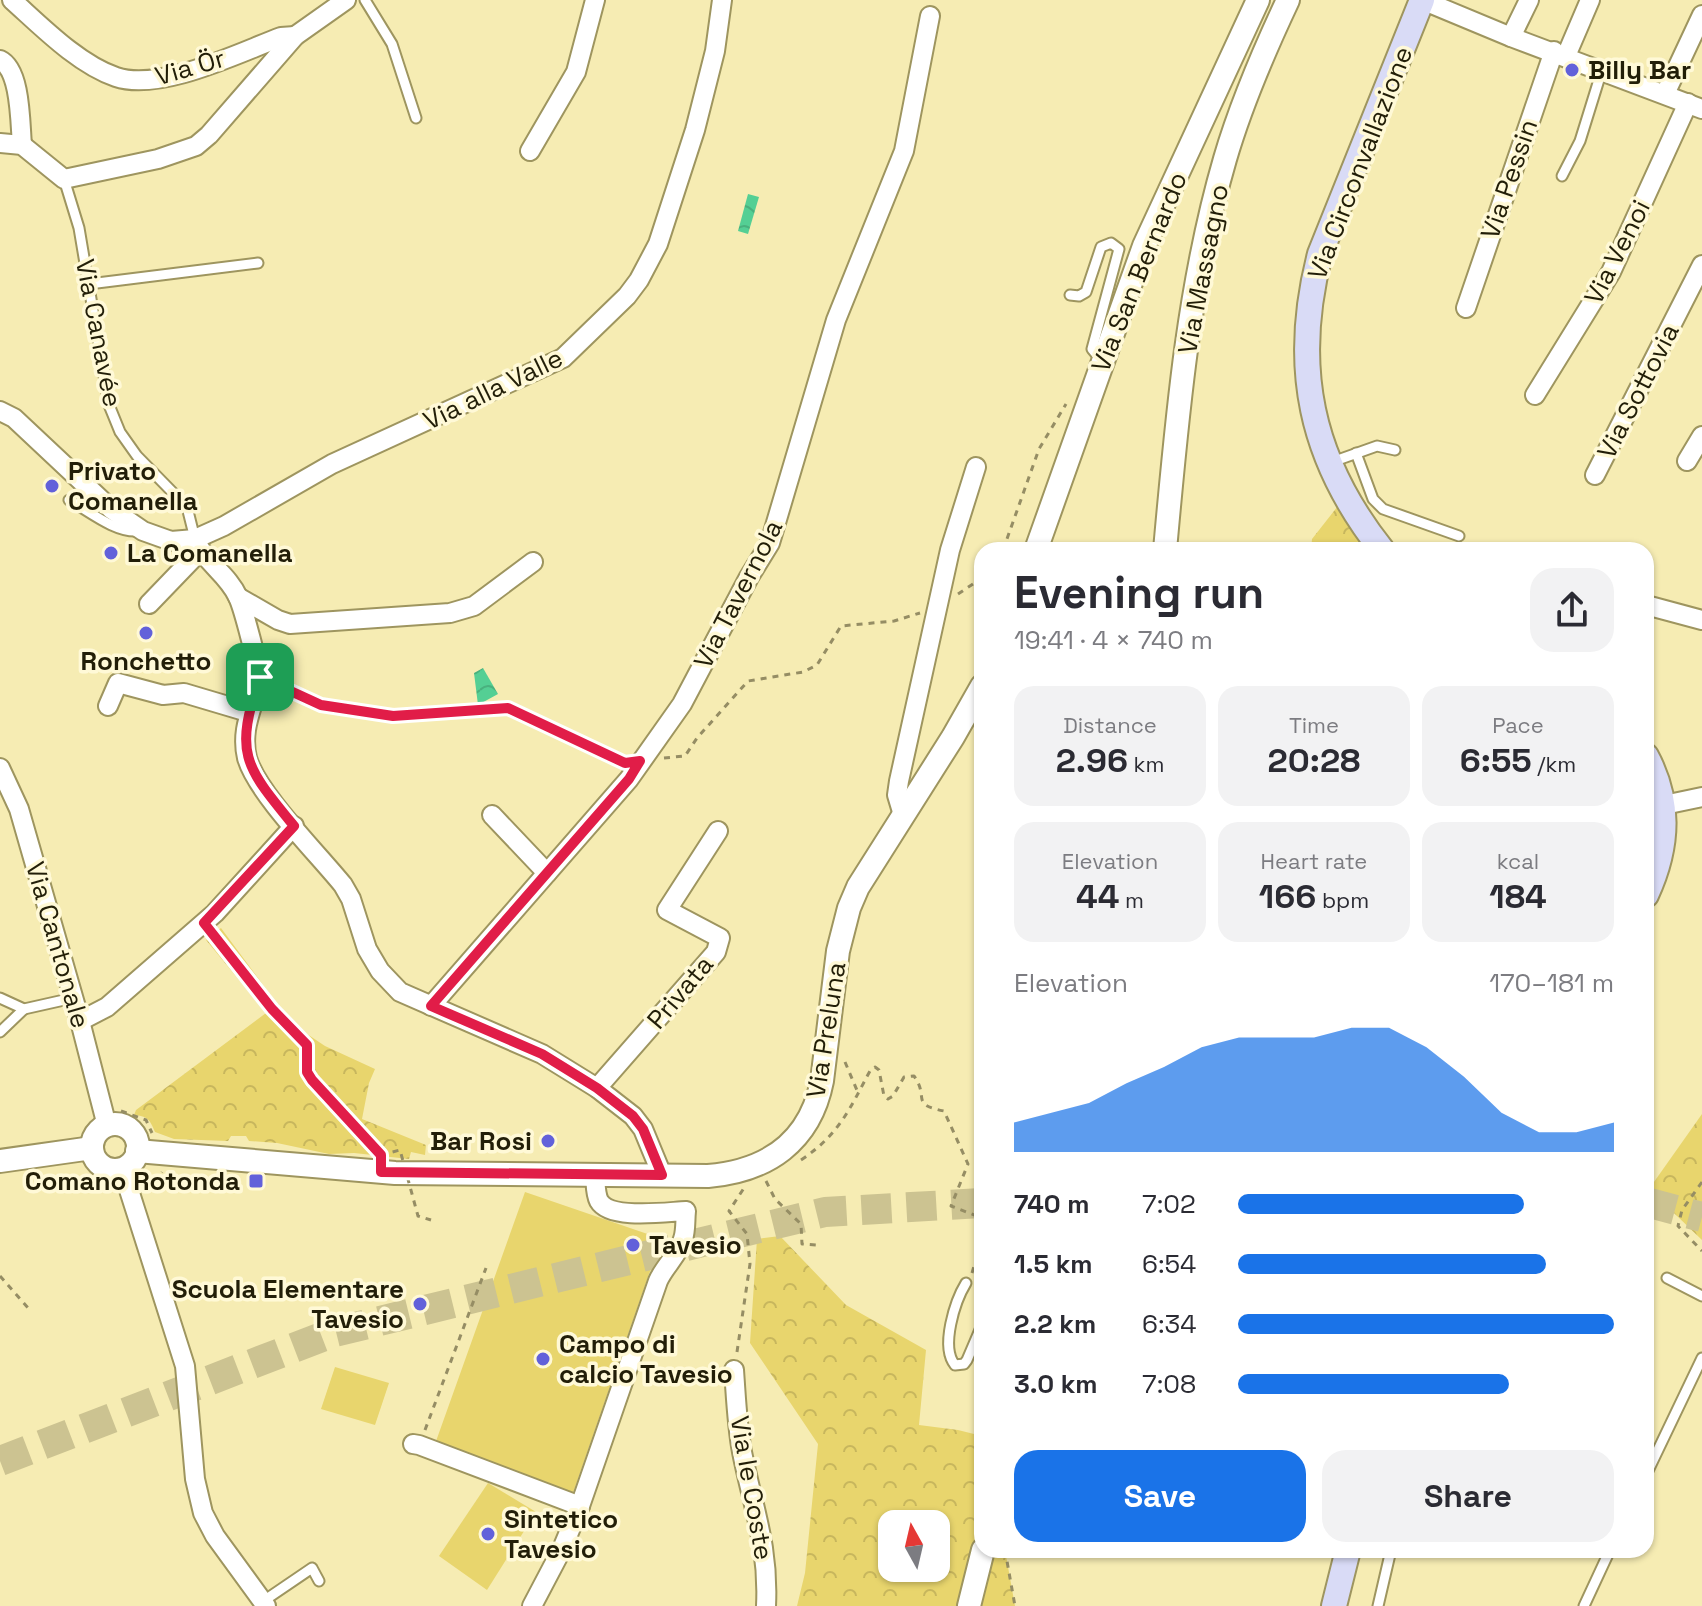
<!DOCTYPE html>
<meta charset="utf-8">
<style>
:root{--surface:#fff;--page:#f2f2f3;--text:#2b2b33;--muted:#7c7c81;--accent:#1a73e8}
body{margin:0;font-family:"Space Grotesk",sans-serif;background:var(--page);color:var(--text);height:100vh;display:flex;flex-direction:column;font-size:30px;white-space:nowrap}
*{box-sizing:border-box;margin:0}
p{font-size:26px;color:var(--muted)}
.icon{flex:none;width:44px;height:44px;fill:none;stroke:currentColor;stroke-width:2;stroke-linecap:round;stroke-linejoin:round}
.map{position:relative;flex:1;overflow:hidden}
.panel{position:absolute;left:974px;top:542px;width:680px;height:1016px;display:flex;flex-direction:column;background:var(--surface);border-radius:24px;box-shadow:0 2px 6px #0004}
.panel>*{flex:none}
.needle{width:52px;rotate:352deg}
.buttons{position:absolute;left:878px;top:1510px;display:grid;gap:16px}
.buttons a{display:grid;place-items:center;width:72px;height:72px;border-radius:16px;background:var(--surface);box-shadow:0 2px 6px #0004;font-size:40px}
.pin{position:absolute;display:grid;place-items:center;width:68px;height:68px;color:#fff;margin:-34px;border-radius:16px;box-shadow:0 4px 12px #0006}
.round{display:grid;place-items:center;flex:none;width:84px;height:84px;border-radius:24px;background:var(--page)}
.summary{display:flex;align-items:center;justify-content:space-between;height:136px;padding:0 40px}
h1{font-size:44px;font-weight:600;line-height:60px}
.stats{display:grid;grid-template-columns:repeat(3,1fr);gap:12px;height:136px;padding:8px 40px}
.stats div{display:grid;align-content:center;border-radius:20px;background:var(--page);text-align:center}
.stats b{font-size:34px;font-weight:600}
.stats small{font-size:22px;font-weight:400}
.stats p{font-size:22px}
.chart{height:224px;padding:16px 40px}
.chart p{display:flex;justify-content:space-between}
.chart svg{width:100%;height:144px;margin-top:8px;fill:var(--accent);opacity:.7}
.button{display:flex;gap:16px;margin-top:auto;padding:16px 40px}
.button a{flex:1;height:92px;border-radius:24px;background:var(--accent);color:#fff;font-size:32px;font-weight:600;line-height:92px;text-align:center}
.button a+a{background:var(--page);color:var(--text)}
ul{padding:0 40px;list-style:none;font-size:26px}
li{display:grid;grid-template-columns:128px 96px 1fr;align-items:center;height:60px}
li i{height:20px;border-radius:10px;background:var(--accent)}
.map>svg:first-child{display:block}
</style>
<div class="map">
<svg width="1702" height="1606" viewBox="0 0 1702 1606">
<defs>
<pattern id="forest-crowns" width="20" height="18" patternUnits="userSpaceOnUse" patternTransform="scale(2)"><rect width="20" height="18" fill="#e8d56d"/><path d="M2 6a3 3 0 1 1 6 0M12 15a3 3 0 1 1 6 0" fill="none" stroke="#c7b65d"/></pattern>
<pattern id="water-waves" width="16" height="10" patternUnits="userSpaceOnUse" patternTransform="scale(2)"><rect width="16" height="10" fill="#54cf94"/><path d="M0 5q4-4 8 0t8 0" fill="none" stroke="#49b17e"/></pattern>
</defs>
<rect width="100%" height="100%" fill="#f6ecb3"/>
<g fill="url(#forest-crowns)" fill-rule="evenodd">
<path d="M1345 497 1382 550H1311L1312 539Z"/>
<path d="M221 928 292 1024 325 1046 375 1069 369 1083 362 1119 426 1145 425 1155 411 1152 409 1159 354 1153 329 1154 277 1143 249 1141 246 1136H231L228 1141 174 1139 155 1132C150 1120 148 1116 134 1115L136 1110 266 1013 206 940Z"/>
<path d="M1702 1114V1240L1649 1189Z"/>
<path d="M780 1236 846 1305 926 1350 919 1425 958 1430 982 1436V1550H1005L1015 1606H797L805 1573 818 1444 750 1343 757 1239ZM892 1524H936V1568H892Z"/>
</g>
<g fill="#e8d56d">
<path d="M525 1192 665 1240 649 1274 573 1493 568 1496 435 1444Z"/>
<path d="M335 1367 389 1383 375 1425 321 1409Z"/>
<path d="M488 1483 536 1512 487 1590 439 1556Z"/>
</g>
<g fill="url(#water-waves)">
<path d="M748 194 759 197 748 234 738 231Z"/>
<path d="M483 668 498 694 478 705 474 673Z"/>
</g>
<g fill="none" stroke-linecap="round" stroke-linejoin="round">
<g stroke="#ccc391" stroke-width="30" stroke-dasharray="30 15" stroke-linecap="butt">
<path d="M1646 1202 1702 1217"/>
<path d="M0 1461 335 1332 825 1212 982 1203"/>
</g>
<defs>
<g id="service">
<path d="M365 0 392 44 416 118"/>
<path d="M1562 176 1580 141 1602 70"/>
<path d="M64 179 79 228 109 405 120 432 137 456 187 507 195 539"/>
<path d="M89 284 258 263"/>
<path d="M1070 295 1079 296 1086 292 1101 247 1111 243 1119 249 1092 349 1102 361"/>
<path d="M1356 453 1373 499 1383 509 1459 536"/>
<path d="M1332 462 1377 446 1395 450"/>
<path d="M69 500C89 511 115 533 138 531"/>
<path d="M0 998 24 1009 73 998"/>
<path d="M0 1032 24 1009"/>
<path d="M1667 1278 1702 1296"/>
<path d="M966 1283C955 1301 940 1347 955 1365L964 1364 967 1360 982 1325"/>
<path d="M1646 1475 1702 1358"/>
<path d="M262 1602 312 1568 319 1581"/>
<path d="M1378 1606 1391 1550"/>
<path d="M1584 1606 1610 1550"/>
</g>
<g id="minor">
<path d="M12 0C41 26 78 64 116 77 160 92 238 53 281 37L295 36"/>
<path d="M1422 0 1511 37 1702 109"/>
<path d="M1511 37 1529 0"/>
<path d="M1566 56 1590 0"/>
<path d="M0 60C21 70 20 123 22 145"/>
<path d="M1665 94 1702 15"/>
<path d="M0 143 22 145 64 179 158 159 196 146 209 135 295 36 346 0"/>
<path d="M530 151 576 72 595 0"/>
<path d="M1466 308 1554 51"/>
<path d="M1535 395 1611 272 1688 103"/>
<path d="M0 411 14 418 111 509 143 531 171 541 195 539 224 526 332 464 563 358 627 296 639 280 658 244 695 130 715 51 722 0"/>
<path d="M1687 461 1702 436"/>
<path d="M1595 475 1702 265"/>
<path d="M195 539C204 562 228 574 238 597 243 607 260 671 259 680 254 707 240 728 247 758 257 793 318 854 343 885L351 899 367 949 380 971 400 992 542 1054 597 1088 633 1116 643 1129 662 1175"/>
<path d="M238 597 278 620 290 624 450 613 474 606 533 562"/>
<path d="M149 604 200 551"/>
<path d="M1646 605 1702 620"/>
<path d="M108 706 118 683 163 695 184 693 248 712"/>
<path d="M0 768 19 809 80 1021 107 1126"/>
<path d="M1664 805 1702 797"/>
<path d="M492 815 547 873"/>
<path d="M903 815 897 795 899 781 950 550 976 467"/>
<path d="M431 1006 629 779 682 704 749 577 770 543 836 320 904 151 930 16"/>
<path d="M80 1021 107 1007 215 913 294 826"/>
<path d="M597 1088 716 952 720 938 667 910 718 831"/>
<path d="M122 1168 185 1366 195 1479 203 1513 215 1536 266 1606"/>
<path d="M734 1370C736 1397 737 1425 742 1452 753 1508 769 1546 766 1606"/>
<path d="M413 1444 419 1445 580 1506"/>
<path d="M532 1606 562 1549 580 1506 658 1281C664 1267 679 1254 683 1239 686 1231 685 1220 686 1211 665 1212 610 1220 599 1201 595 1193 596 1184 595 1175"/>
</g>
<g id="tertiary">
<path d="M1036 550 1144 246 1258 0"/>
<path d="M1165 550C1177 418 1188 286 1225 159 1241 104 1264 51 1288 0"/>
<circle cx="115" cy="1147" r="23"/>
<path d="M137 1151 395 1173 708 1176C767 1171 810 1142 822 1081L838 951 849 908 858 887 953 737 982 686"/>
<path d="M0 1161 92 1148"/>
<path d="M969 1606 983 1550"/>
</g>
<g id="secondary">
<path d="M1382 550C1310 459 1291 366 1320 254L1422 0"/>
<path d="M1646 756C1671 802 1668 848 1646 895"/>
<path d="M1334 1606 1348 1550"/>
</g>
</defs>
<use href="#service" stroke="#9e955f" stroke-width="13"/>
<use href="#minor" stroke="#9e955f" stroke-width="22"/>
<use href="#tertiary" stroke="#9e955f" stroke-width="26"/>
<use href="#secondary" stroke="#9e955f" stroke-width="28"/>
<g stroke="#958d64" stroke-width="3" stroke-dasharray="6 6" stroke-linecap="butt">
<path d="M1003 550 1039 449 1066 404"/>
<path d="M958 594 982 578"/>
<path d="M274 684 321 705 393 716 508 708 621 761"/>
<path d="M664 758 685 756 697 738 748 681 803 672 817 665 841 626 894 621 920 613"/>
<path d="M215 937 272 1009 307 1045V1072L312 1080 379 1152"/>
<path d="M845 1062 859 1095"/>
<path d="M121 1111 146 1120 152 1133"/>
<path d="M801 1160C840 1134 850 1108 871 1069L875 1067 879 1070 884 1096 888 1099 893 1096 904 1077 914 1076C930 1098 909 1104 944 1111L968 1164 951 1206 982 1218"/>
<path d="M766 1181 775 1199 801 1224 802 1244 816 1245"/>
<path d="M1702 1182 1682 1210 1678 1226 1702 1251"/>
<path d="M146 1190 154 1184 162 1172"/>
<path d="M972 1273 982 1239"/>
<path d="M0 1276 28 1308"/>
<path d="M737 1352 750 1264 747 1234 729 1211 744 1188"/>
<path d="M425 1430 486 1268"/>
<path d="M1005 1550 1015 1606"/>
</g>
<use href="#service" stroke="#fff" stroke-width="9"/>
<use href="#minor" stroke="#fff" stroke-width="18"/>
<use href="#tertiary" stroke="#fff" stroke-width="22"/>
<use href="#secondary" stroke="#d9dbf6" stroke-width="24"/>
<path stroke="#958d64" stroke-width="3" stroke-dasharray="6 6" stroke-linecap="butt" d="M381 1155 400 1150 418 1216 431 1220"/>
</g>
<g fill="none" stroke-linecap="round" stroke-linejoin="round">
<defs>
<path id="route" d="M260 677 321 705 393 716 508 708 625 763 640 761 629 779 431 1006 542 1054 597 1088 633 1116 643 1129 662 1175 381 1172V1155L312 1080 307 1072V1045L272 1009 204 923 294 826C244 765 234 754 260 677Z"/>
</defs>
<use href="#route" stroke="#fff" stroke-width="16"/>
<use href="#route" stroke="#e11d48" stroke-width="10"/>
</g>
<g fill="#6261da" stroke="#fff9d7" stroke-width="3">
<circle cx="1572" cy="70" r="8"/>
<circle cx="52" cy="486" r="8"/>
<circle cx="111" cy="553" r="8"/>
<circle cx="146" cy="633" r="8"/>
<circle cx="548" cy="1141" r="8"/>
<rect x="248" y="1173" width="16" height="16" rx="4"/>
<circle cx="633" cy="1245" r="8"/>
<circle cx="420" cy="1304" r="8"/>
<circle cx="543" cy="1359" r="8"/>
<circle cx="488" cy="1534" r="8"/>
</g>
<g text-anchor="middle" stroke-width="7" stroke-linejoin="round" paint-order="stroke">
<g font-size="26" fill="#221e08" stroke="#fff9d7">
<text transform="translate(190 67) rotate(-16)" y="9">Via Ör</text>
<text transform="translate(1360 163) rotate(-69)" y="9">Via Circonvallazione</text>
<text transform="translate(1509 179) rotate(-71)" y="9">Via Pessin</text>
<text transform="translate(1617 252) rotate(-63)" y="9">Via Venoi</text>
<text transform="translate(1203 269) rotate(-79)" y="9">Via Massagno</text>
<text transform="translate(1139 272) rotate(-68)" y="9">Via San Bernardo</text>
<text transform="translate(99 333) rotate(79)" y="9">Via Canavée</text>
<text transform="translate(493 389) rotate(-26)" y="9">Via alla Valle</text>
<text transform="translate(1638 391) rotate(-63)" y="9">Via Sottovia</text>
<text transform="translate(738 594) rotate(-63)" y="9">Via Tavernola</text>
<text transform="translate(58 945) rotate(74)" y="9">Via Cantonale</text>
<text transform="translate(680 992) rotate(-50)" y="9">Privata</text>
<text transform="translate(826 1030) rotate(-81)" y="9">Via Preluna</text>
<text transform="translate(752 1488) rotate(80)" y="9">Via le Coste</text>
</g>
<g font-size="26" font-weight="bold" fill="#221e08" stroke="#fff9d7" text-anchor="start">
<text x="1588" y="79">Billy Bar</text>
<text x="68" y="480">Privato<tspan x="68" dy="30">Comanella</tspan></text>
<text x="127" y="562">La Comanella</text>
<text x="146" y="670" text-anchor="middle">Ronchetto</text>
<text x="532" y="1150" text-anchor="end">Bar Rosi</text>
<text x="240" y="1190" text-anchor="end">Comano Rotonda</text>
<text x="649" y="1254">Tavesio</text>
<text x="404" y="1298" text-anchor="end">Scuola Elementare<tspan x="404" dy="30">Tavesio</tspan></text>
<text x="559" y="1353">Campo di<tspan x="559" dy="30">calcio Tavesio</tspan></text>
<text x="504" y="1528">Sintetico<tspan x="504" dy="30">Tavesio</tspan></text>
</g>
</g>
</svg>
<div class="buttons">
<a><svg class="needle" viewBox="-14 -14 28 28"><path d="M0-13l5 13h-10z" fill="#e53935"/><path d="M0 13l5-13h-10z" fill="#7c7c81"/></svg></a>
</div>
<div class="pin" style="left:260px;top:677px;background:#1e9e55"><svg class="icon" aria-label="arrive" viewBox="0 0 24 24"><path d="M6 21V4h12l-3 4 3 4H6"/></svg></div>
<section class="panel">
<div class="summary"><div><h1>Evening run</h1><p>19:41 · 4 × 740 m</p></div><a class="round"><svg class="icon" aria-label="share" viewBox="0 0 24 24"><path d="M12 15V3M7 8l5-5 5 5M5 13v7h14v-7"/></svg></a></div>
<div class="stats">
<div><p>Distance</p><b>2.96<small> km</small></b></div>
<div><p>Time</p><b>20:28</b></div>
<div><p>Pace</p><b>6:55<small> /km</small></b></div>
</div>
<div class="stats">
<div><p>Elevation</p><b>44<small> m</small></b></div>
<div><p>Heart rate</p><b>166<small> bpm</small></b></div>
<div><p>kcal</p><b>184</b></div>
</div>
<div class="chart"><p><span>Elevation</span>170–181 m</p>
<svg viewBox="0 0 160 44" preserveAspectRatio="none"><path d="M0 44V35L10 32L20 29L30 23L40 18L50 12L60 9L70 9L80 9L90 6L100 6L110 12L120 21L130 32L140 38L150 38L160 35V44z"/></svg>
</div>
<ul>
<li><b>740 m</b>7:02<i style="width:76%"></i></li>
<li><b>1.5 km</b>6:54<i style="width:82%"></i></li>
<li><b>2.2 km</b>6:34<i style="width:100%"></i></li>
<li><b>3.0 km</b>7:08<i style="width:72%"></i></li>
</ul>
<div class="button"><a>Save</a><a>Share</a></div>
</section>
</div>
